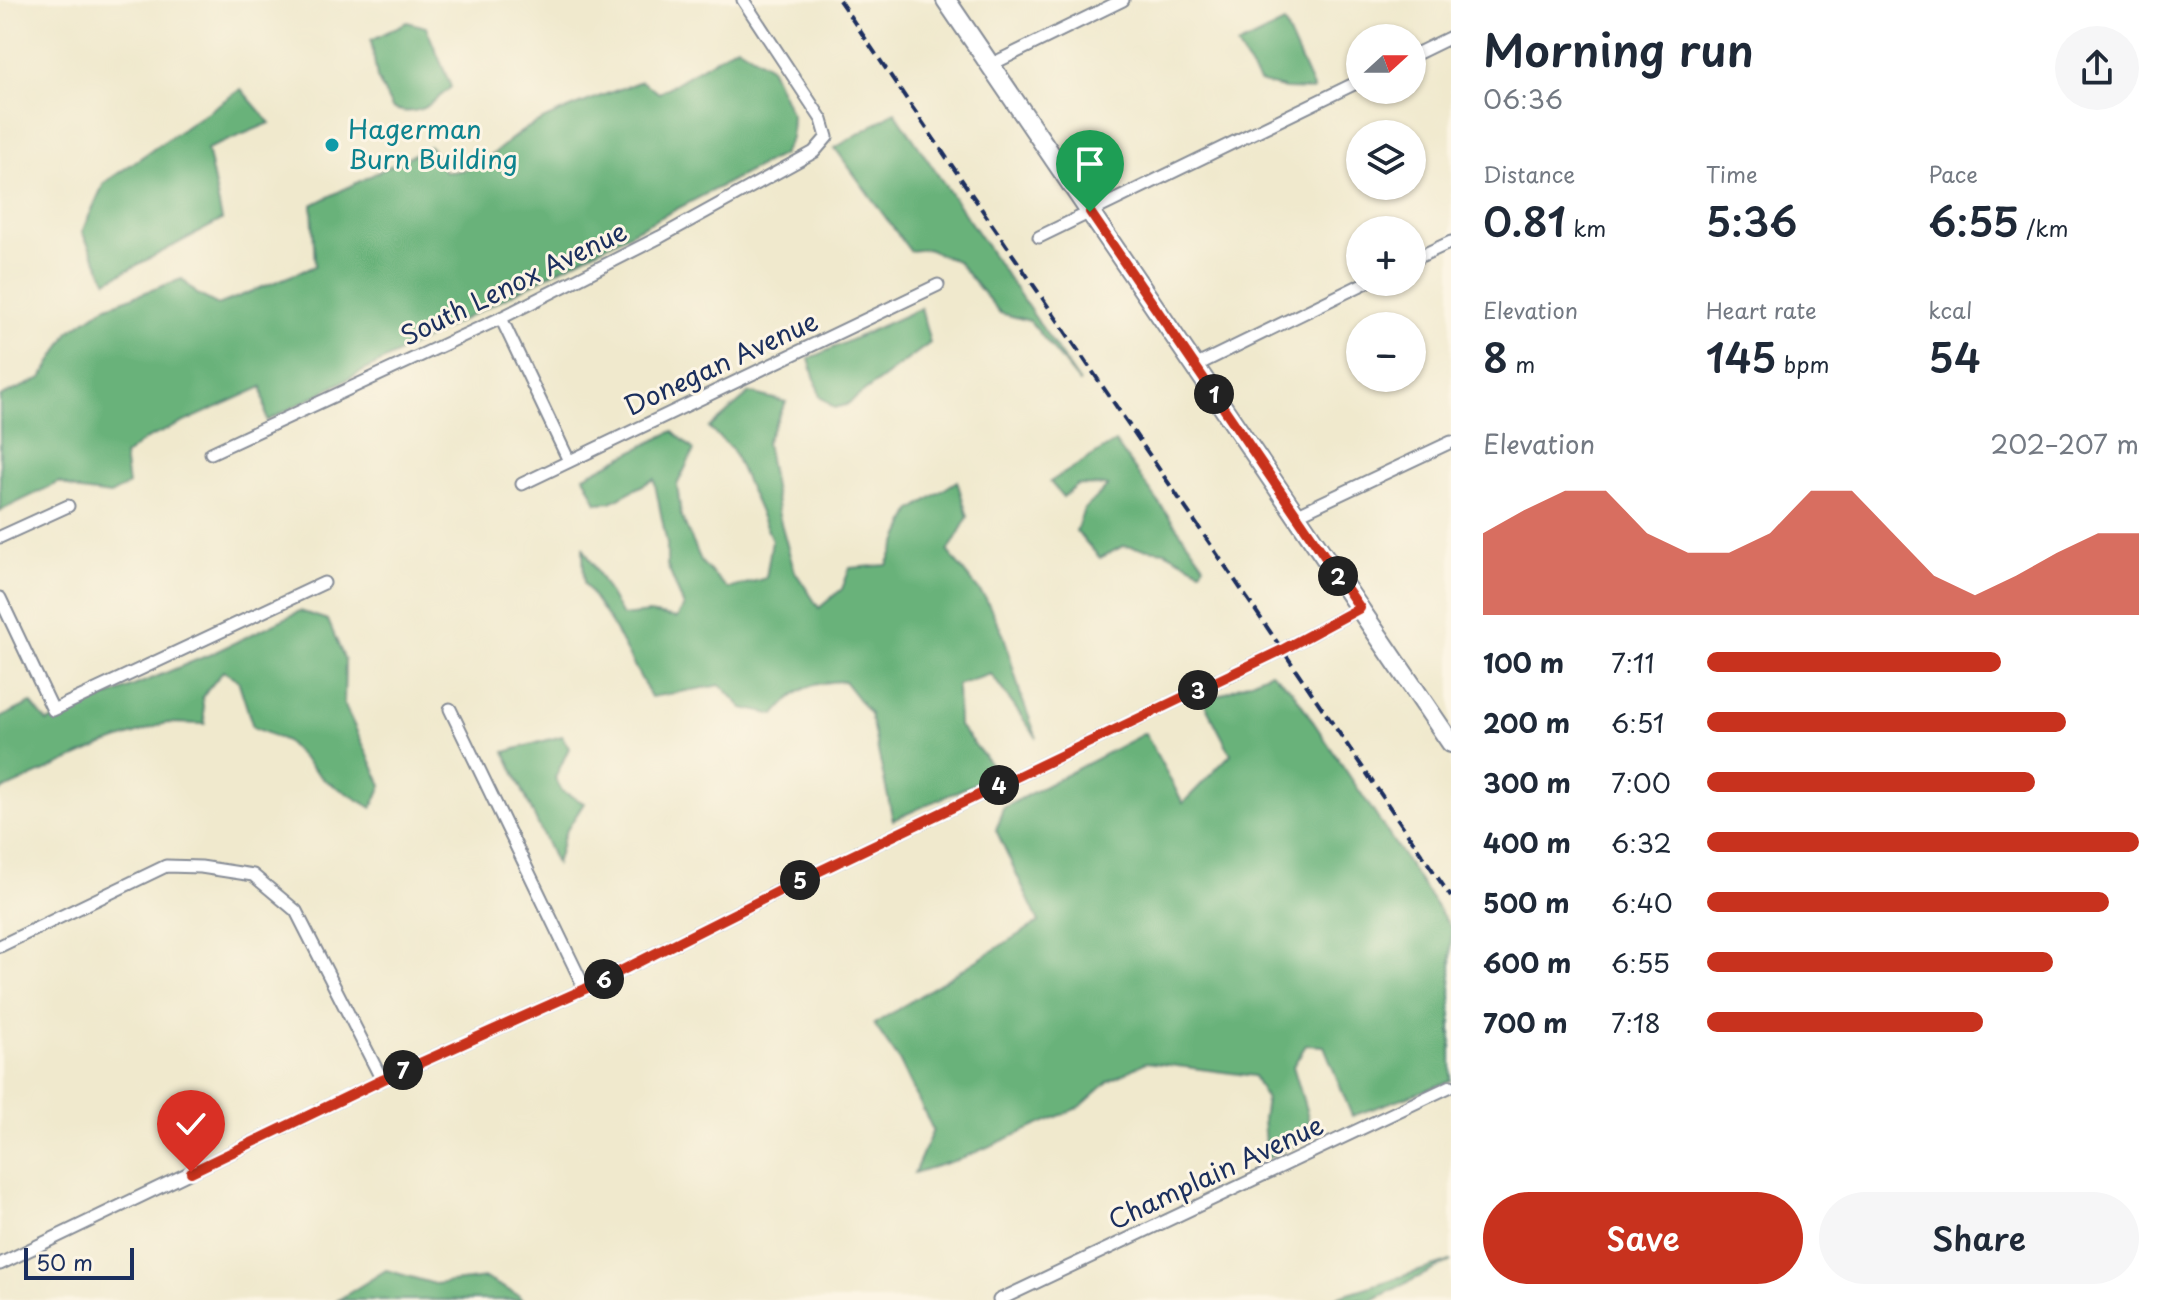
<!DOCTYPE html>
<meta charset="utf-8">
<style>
:root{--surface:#fff;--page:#f6f6f7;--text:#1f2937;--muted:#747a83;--accent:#c8321e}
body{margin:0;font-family:"Playpen Sans",sans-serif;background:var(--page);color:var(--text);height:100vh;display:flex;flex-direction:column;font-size:30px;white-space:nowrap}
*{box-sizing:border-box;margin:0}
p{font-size:26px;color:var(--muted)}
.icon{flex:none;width:44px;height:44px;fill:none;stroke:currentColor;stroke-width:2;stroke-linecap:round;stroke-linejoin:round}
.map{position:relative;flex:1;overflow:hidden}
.details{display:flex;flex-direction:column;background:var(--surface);width:720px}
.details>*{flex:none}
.needle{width:52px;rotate:69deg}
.fabs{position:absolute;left:1346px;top:24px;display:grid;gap:16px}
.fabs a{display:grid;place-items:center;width:80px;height:80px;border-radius:50%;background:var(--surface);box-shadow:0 2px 6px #0004;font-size:40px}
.scale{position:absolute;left:24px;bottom:20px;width:110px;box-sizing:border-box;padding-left:8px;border:4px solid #1b2f5e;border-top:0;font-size:22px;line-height:28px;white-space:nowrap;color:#1b2f5e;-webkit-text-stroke:6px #fcf5e5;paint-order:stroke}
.pin{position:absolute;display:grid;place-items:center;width:68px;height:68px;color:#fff;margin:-82px -34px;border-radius:50% 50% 50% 0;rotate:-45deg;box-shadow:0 0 8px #0007}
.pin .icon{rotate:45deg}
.km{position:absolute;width:40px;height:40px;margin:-20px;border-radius:50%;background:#222;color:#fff;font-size:22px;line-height:40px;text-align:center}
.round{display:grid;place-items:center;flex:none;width:84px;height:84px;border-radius:42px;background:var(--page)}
.headline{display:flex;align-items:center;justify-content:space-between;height:136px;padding:0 32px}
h1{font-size:44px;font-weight:600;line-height:60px}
.stats{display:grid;grid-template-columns:repeat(3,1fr);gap:12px;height:136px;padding:8px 32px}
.stats div{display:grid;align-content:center}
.stats b{font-size:40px;font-weight:600}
.stats small{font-size:22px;font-weight:400}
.stats p{font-size:22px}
.chart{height:224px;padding:16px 32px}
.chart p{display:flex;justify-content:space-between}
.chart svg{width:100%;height:144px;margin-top:8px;fill:var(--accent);opacity:.7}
.primary-button{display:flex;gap:16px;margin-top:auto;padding:16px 32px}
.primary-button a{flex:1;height:92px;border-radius:48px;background:var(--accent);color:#fff;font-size:32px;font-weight:600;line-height:92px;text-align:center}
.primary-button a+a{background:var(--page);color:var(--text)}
ul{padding:0 32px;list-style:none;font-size:26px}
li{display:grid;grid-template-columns:128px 96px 1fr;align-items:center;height:60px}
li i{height:20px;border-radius:10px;background:var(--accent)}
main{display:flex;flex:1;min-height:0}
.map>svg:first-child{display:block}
</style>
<main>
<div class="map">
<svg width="1451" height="1300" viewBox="0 0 1451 1300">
<rect width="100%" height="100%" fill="#fcf5e5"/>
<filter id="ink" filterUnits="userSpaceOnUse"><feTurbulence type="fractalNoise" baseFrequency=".0125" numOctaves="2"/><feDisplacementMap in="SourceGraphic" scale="16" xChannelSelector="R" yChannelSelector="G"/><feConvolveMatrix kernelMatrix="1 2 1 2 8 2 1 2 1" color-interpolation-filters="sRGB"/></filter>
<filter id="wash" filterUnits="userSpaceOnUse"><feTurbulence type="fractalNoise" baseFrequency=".006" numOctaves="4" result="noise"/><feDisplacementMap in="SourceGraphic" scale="32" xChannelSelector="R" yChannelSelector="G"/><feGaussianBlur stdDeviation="1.8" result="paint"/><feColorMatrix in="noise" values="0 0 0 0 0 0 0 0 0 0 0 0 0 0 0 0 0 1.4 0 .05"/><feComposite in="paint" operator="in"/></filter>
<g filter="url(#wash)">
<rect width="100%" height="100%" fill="#f0e9cd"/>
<g fill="#69b27a" stroke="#42706c" stroke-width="2">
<path d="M407 22 426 27 451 87C432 103 418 119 392 108L377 78 371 40Z"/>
<path d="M1284 23 1314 90 1285 89 1259 82 1237 46Z"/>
<path d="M737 46 770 67 792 115 791 138 783 154 267 421 262 387 144 440 124 456 128 485 110 495 81 491 59 482 0 511V397L42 378 69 332 105 307 182 279 197 294 218 305 315 266 312 205 430 146 445 172C485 173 500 142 531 126 564 108 606 95 641 81L659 93Z"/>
<path d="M241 89 270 123 207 149 222 220 107 281 82 232 104 183Z"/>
<path d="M895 112 1080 383 1030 321 1000 313 957 261 927 249 910 251 835 148Z"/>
<path d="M921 308 930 343 846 405 834 408 820 396 809 359Z"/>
<path d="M750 393 786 402 766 442 779 516 794 570 819 608 842 589 850 568 887 565 911 511 957 481 968 517 948 552 986 599 1004 636 1021 696 1037 738 991 674 957 685 958 725 998 773 893 820 870 714 844 681C811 682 796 688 775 715L743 708 721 685 651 697 611 623 584 583 583 547 622 616 649 613 677 618 684 606 667 565V544L654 479 611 502 597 503 584 476 673 431 694 450 677 485 681 515 702 563 728 589 766 578 772 540 732 449 709 428Z"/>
<path d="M1115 442 1204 565 1200 570 1165 551 1123 546 1100 558 1076 531 1084 509 1108 486 1077 485 1063 497 1050 482Z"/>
<path d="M300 611 328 620 345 661 344 704 382 785 372 808 323 779 286 741 253 727 238 680 223 671 202 697 205 724 166 723 103 745 0 791V718L31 703 47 722 211 654Z"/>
<path d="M1271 672 1292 690 1451 928V1081L1352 1116 1324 1046 1306 1045 1293 1066 1308 1117 1310 1138 1266 1159 1263 1119 1266 1099 1254 1076 1146 1062 1109 1081 1080 1107 960 1159 914 1173 933 1130 899 1060 874 1024 1039 922 996 830 1003 808 1145 733 1183 803 1231 754 1204 702Z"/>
<path d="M562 736 569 748 555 778 562 791 584 803 565 833 556 864 505 752Z"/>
<path d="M1451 1261 1372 1300H1326Z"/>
<path d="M386 1270 435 1284 485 1278 518 1295 522 1300H338Z"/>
</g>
</g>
<g filter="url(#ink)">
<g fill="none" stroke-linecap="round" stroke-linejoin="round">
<defs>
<g id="minor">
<path d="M1412 56 1451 37"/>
<path d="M990 65 1123 0"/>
<path d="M1039 237 1360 81"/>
<path d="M1412 260 1451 242"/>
<path d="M501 318 569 461"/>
<path d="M1195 366 1367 282"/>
<path d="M211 453 501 318 660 237 814 152 827 137 822 120 743 0"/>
<path d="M522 484 938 285"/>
<path d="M1296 515 1451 442"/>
<path d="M0 537 68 506"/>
<path d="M0 598 53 710 324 583"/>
<path d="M450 709 585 989"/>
<path d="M0 946 166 866 201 867 253 875 296 911 382 1080"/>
<path d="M0 1264 382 1080 585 989 805 878 1282 650 1360 608"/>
<path d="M999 1300 1451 1086"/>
</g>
<path id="primary" d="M946 0 1451 743"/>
</defs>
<use href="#minor" stroke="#868c96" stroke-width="15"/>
<use href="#primary" stroke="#868c96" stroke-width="22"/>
<use href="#minor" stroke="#fff" stroke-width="11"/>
<use href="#primary" stroke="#fff" stroke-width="18"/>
<path stroke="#1b2f5e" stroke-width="4" stroke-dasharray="12 6" stroke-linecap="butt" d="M839 0 1451 897"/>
</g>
</g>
<g fill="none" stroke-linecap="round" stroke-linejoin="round" filter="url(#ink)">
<defs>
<path id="route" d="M191 1172 382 1080 585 989 805 878 1282 650 1360 608 1090 212"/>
</defs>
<use href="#route" stroke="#fff" stroke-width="16"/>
<use href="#route" stroke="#c8321e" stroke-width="10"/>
</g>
<circle fill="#0f9aa8" stroke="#fcf5e5" stroke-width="3" cx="332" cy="145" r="8"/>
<g text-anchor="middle" stroke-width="6" stroke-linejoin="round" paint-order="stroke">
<g font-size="26" fill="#0d838f" stroke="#fcf5e5" text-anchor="start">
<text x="348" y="139">Hagerman<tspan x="348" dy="30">Burn Building</tspan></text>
</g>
<g font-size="26" fill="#1b2f5e" stroke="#fcf5e5">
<text transform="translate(514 284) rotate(-26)" y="9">South Lenox Avenue</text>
<text transform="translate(721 364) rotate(-25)" y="9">Donegan Avenue</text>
<text transform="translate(1216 1173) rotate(-25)" y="9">Champlain Avenue</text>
</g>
</g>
</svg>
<div class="fabs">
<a><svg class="needle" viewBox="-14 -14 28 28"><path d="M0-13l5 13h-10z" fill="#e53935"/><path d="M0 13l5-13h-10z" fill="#747a83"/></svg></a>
<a><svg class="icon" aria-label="layers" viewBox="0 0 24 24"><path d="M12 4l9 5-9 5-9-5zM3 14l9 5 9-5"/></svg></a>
<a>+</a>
<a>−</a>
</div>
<div class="scale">50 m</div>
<div class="pin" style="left:1090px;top:212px;background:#1e9e55"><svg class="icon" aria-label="arrive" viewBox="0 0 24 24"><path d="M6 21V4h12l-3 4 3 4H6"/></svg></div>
<div class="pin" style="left:191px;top:1172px;background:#d93025"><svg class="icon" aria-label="check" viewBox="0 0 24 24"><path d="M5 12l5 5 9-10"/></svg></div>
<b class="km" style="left:1214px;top:394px">1</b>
<b class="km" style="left:1338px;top:576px">2</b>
<b class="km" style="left:1198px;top:690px">3</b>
<b class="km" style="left:999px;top:785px">4</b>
<b class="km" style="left:800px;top:880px">5</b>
<b class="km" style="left:604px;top:979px">6</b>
<b class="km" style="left:403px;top:1070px">7</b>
</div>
<section class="details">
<div class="headline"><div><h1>Morning run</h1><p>06:36</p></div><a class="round"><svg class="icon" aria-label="share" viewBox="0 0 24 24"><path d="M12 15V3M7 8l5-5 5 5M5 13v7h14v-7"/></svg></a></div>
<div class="stats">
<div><p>Distance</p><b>0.81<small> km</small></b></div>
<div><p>Time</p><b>5:36</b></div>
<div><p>Pace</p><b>6:55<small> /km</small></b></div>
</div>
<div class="stats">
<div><p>Elevation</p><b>8<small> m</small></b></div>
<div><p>Heart rate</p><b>145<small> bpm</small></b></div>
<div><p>kcal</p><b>54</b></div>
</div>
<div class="chart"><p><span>Elevation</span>202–207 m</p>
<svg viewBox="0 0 160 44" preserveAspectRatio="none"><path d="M0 44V19L10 12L20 6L30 6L40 19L50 25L60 25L70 19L80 6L90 6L100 19L110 32L120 38L130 32L140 25L150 19L160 19V44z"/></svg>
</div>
<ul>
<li><b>100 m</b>7:11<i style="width:68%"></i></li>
<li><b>200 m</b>6:51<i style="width:83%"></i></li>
<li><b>300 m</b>7:00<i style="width:76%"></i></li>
<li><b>400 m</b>6:32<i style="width:100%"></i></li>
<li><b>500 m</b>6:40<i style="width:93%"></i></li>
<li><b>600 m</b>6:55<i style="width:80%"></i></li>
<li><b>700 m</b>7:18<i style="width:64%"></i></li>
</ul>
<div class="primary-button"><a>Save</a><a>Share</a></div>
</section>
</main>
